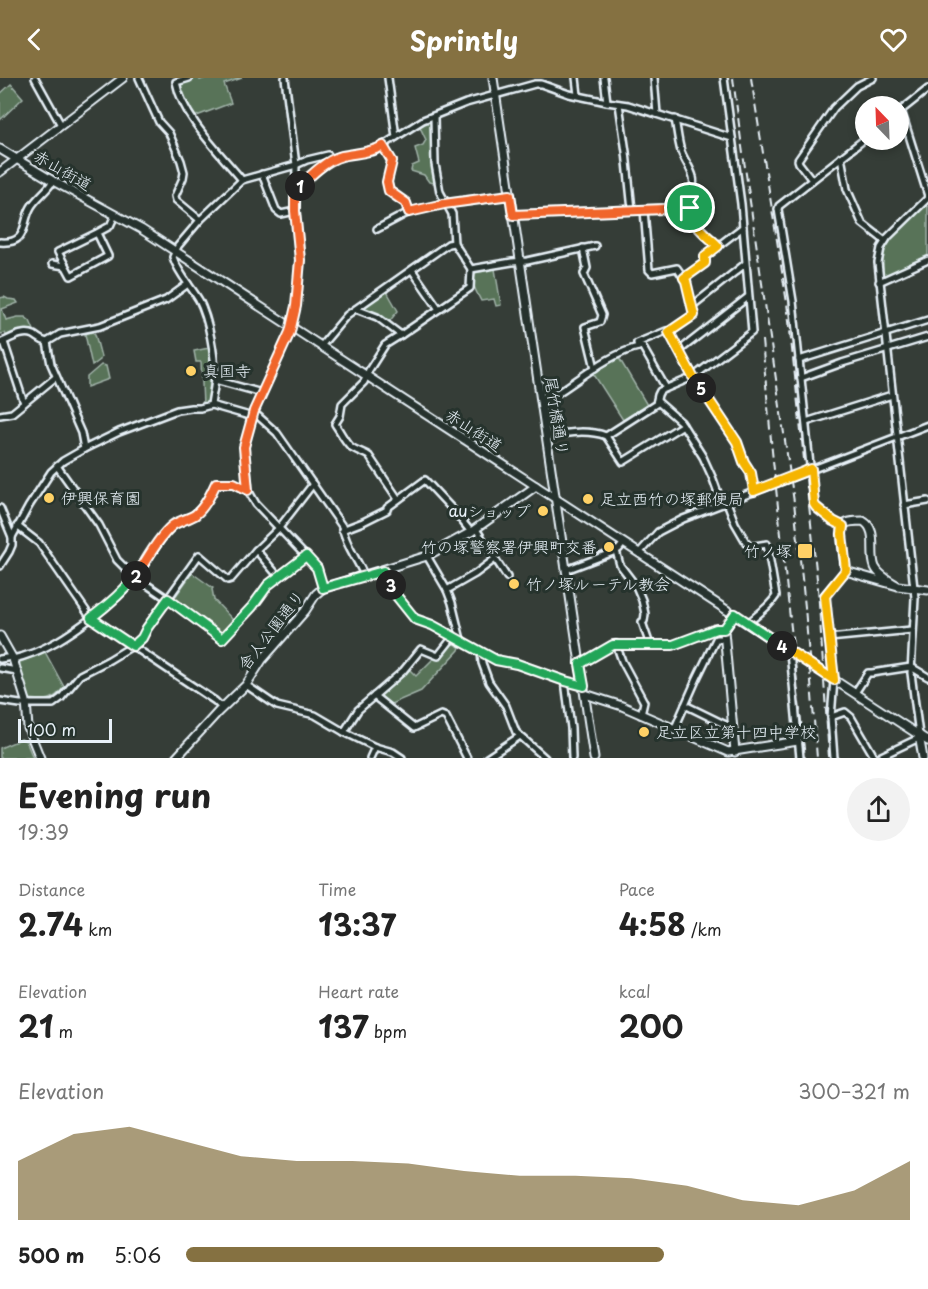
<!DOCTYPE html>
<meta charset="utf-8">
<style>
:root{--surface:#fff;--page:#f2f2f2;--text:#222;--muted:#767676;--accent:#857141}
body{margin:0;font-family:"Playpen Sans","Klee One",sans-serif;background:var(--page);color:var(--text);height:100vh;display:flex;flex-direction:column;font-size:22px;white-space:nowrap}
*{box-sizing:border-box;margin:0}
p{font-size:20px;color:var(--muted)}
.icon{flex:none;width:33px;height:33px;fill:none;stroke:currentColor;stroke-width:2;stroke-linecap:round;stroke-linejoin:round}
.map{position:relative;height:680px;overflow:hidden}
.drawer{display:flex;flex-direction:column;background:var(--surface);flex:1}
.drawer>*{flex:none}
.needle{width:39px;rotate:337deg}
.fabs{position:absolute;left:855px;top:18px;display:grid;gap:12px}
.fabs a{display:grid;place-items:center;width:54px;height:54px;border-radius:50%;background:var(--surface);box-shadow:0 3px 9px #0003;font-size:30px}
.scale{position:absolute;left:18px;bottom:15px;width:94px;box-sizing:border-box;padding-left:6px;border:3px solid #e8f1f8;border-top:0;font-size:16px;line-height:21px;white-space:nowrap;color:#e8f1f8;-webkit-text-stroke:4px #26332d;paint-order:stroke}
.pin{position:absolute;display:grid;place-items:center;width:51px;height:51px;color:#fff;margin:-26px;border:3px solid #fff;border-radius:50%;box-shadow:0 2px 6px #0007}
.km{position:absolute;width:30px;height:30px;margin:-15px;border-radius:50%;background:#222;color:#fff;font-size:16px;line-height:30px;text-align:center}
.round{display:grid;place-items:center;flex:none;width:63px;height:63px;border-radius:32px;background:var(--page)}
.headline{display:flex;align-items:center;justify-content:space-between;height:102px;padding:0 18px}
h1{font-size:33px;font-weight:700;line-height:45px}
.stats{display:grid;grid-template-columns:repeat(3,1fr);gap:9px;height:102px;padding:6px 18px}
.stats div{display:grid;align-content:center}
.stats b{font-size:30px;font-weight:700}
.stats small{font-size:16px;font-weight:400}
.stats p{font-size:16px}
.chart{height:168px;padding:12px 18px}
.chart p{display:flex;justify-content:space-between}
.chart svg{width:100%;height:108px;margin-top:6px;fill:var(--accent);opacity:.7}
ul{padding:0 18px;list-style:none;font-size:20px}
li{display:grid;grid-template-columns:96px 72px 1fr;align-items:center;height:45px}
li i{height:15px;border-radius:8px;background:var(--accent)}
header{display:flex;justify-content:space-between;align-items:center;height:78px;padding:0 18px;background:var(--accent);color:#fff;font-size:27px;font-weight:700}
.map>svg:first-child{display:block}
</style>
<header><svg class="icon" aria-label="back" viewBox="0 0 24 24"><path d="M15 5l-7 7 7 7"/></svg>Sprintly<svg class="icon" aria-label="heart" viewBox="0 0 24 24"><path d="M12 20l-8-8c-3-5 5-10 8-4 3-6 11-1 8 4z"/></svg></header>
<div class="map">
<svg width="928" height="680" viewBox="0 0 928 680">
<rect width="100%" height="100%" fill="#353d37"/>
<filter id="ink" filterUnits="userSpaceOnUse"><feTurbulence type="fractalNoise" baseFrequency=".0167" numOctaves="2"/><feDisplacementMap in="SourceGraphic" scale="12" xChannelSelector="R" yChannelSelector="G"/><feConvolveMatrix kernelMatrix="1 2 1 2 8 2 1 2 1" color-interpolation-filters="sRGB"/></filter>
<g filter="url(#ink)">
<g fill="#587359" stroke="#a0b2a8" stroke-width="1.5">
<path d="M196 0H199L200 2 206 0H242L224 6 231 25 194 39 184 23 179 5Z"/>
<path d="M11 6 23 20 0 42V16Z"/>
<path d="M429 42 431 45 432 86 435 105 429 104 424 97 411 93 412 88 419 85 415 70 423 67 426 62 419 47Z"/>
<path d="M924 127 928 129V180L886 199 883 197C883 188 882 180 885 172 891 156 912 140 924 127Z"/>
<path d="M495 191 501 227 496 228 494 221 481 223C475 211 472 208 474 195Z"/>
<path d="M386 212 398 233 388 245 361 230Z"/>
<path d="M4 219 8 221 16 222 18 225 2 231 6 242 18 239H25L30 243 34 252H29L7 259 5 255 0 256V220Z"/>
<path d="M92 254 95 256 101 279 100 282 92 288 85 256Z"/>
<path d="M209 270C211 289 211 302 208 321L209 324V325L203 327 201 284H196L194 273Z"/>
<path d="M619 280 647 327 623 342 593 295Z"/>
<path d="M101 287 106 288 109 301 87 309V299Z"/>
<path d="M192 495 213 510 212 511 214 522 233 542 222 556H219L175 522V519Z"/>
<path d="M454 566 460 569 459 572 421 613 391 626 382 620 381 617 409 591 416 598 434 580 439 581 450 567Z"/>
<path d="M45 574 64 609C52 624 47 623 30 621L19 588 20 584Z"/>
<path d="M21 661 26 663 33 680H0V670Z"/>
</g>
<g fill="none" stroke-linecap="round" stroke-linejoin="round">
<defs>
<g id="street">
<path d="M35 0 61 47"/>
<path d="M139 0 153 31 159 44 169 55 181 83 184 94 183 100 175 118 176 122 200 142"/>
<path d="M189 0 176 4C183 40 219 74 242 102"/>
<path d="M285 0 296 87 295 133 300 182 296 228 290 254 254 333 244 369 248 412 256 426 317 490 323 510"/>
<path d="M388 0 396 59"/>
<path d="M576 0 578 17"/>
<path d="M604 0 607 24"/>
<path d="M654 0 657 36"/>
<path d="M619 26 626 74 632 132"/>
<path d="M901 32 928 118"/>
<path d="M899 34 928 11"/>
<path d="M675 41C677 51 678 63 681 73 684 82 691 90 693 99 695 106 692 115 691 122 687 146 704 153 718 168"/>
<path d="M383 68 392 83 387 104 389 113 406 125 409 134"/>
<path d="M841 79 847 111 862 145 885 163"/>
<path d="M262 96 276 132 281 136 295 133"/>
<path d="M812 102 799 85 798 82 834 30 857 8 873 0"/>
<path d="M296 115 300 107 330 82"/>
<path d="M513 137 690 130"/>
<path d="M377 151 409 134 444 126 510 117"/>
<path d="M97 155 108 178 71 198 58 174 97 155 110 148 115 137"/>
<path d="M0 164C29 166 21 146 31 129 37 119 47 113 53 103"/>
<path d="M583 170 587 190 584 196 602 237 600 244 585 249 595 290"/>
<path d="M52 186 65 188"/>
<path d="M471 191 512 184 527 183 595 168"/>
<path d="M412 192 439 231"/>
<path d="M684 200 705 185V178L743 149"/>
<path d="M879 204 928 182"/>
<path d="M692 228 745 186"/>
<path d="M356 231 377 239 401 257 470 210 471 191 454 165 452 136 440 114 435 86 434 38"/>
<path d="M669 254 693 299 737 364 744 384 751 395 754 413"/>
<path d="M4 264 24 325"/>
<path d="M47 264 51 286 81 355 84 371"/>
<path d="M0 265C10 261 23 252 34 257 39 260 41 263 47 264L60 256 100 248 166 222 188 206"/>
<path d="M321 268 347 237 448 166 454 165"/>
<path d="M638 269 637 265 666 253 669 254 694 237 686 203 677 190 652 195 649 192 644 132"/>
<path d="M679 273 748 219"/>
<path d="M799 282 928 242"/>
<path d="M801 300 842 285 928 259"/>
<path d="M215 302 262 315"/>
<path d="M657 323 681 344 703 379 713 401 722 426"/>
<path d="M541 325C575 307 603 277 642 268L666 310"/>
<path d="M211 327C212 318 215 308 215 299 215 278 209 241 199 222 190 207 178 195 173 179L178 168 200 142 242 102 296 87 307 82 328 77 330 82 340 78 374 73 423 42 466 25 535 6H541L569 16 607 24 628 27 732 60"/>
<path d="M0 337 12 335 56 299"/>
<path d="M806 344 892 317"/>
<path d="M547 358C566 355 587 351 606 358L656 326 658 317 660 313 693 299 752 254 741 126 724 0"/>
<path d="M606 358 623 384 683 347"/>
<path d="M57 388 99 447 117 482 133 498 140 502 168 521 222 561 252 529 268 507 306 478"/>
<path d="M398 421 369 378C363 374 356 373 350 368 344 362 340 353 335 346L340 338 342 326 364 304 369 292 385 267 401 257"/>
<path d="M727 424 735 445 749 469 767 466 776 518C769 529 757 537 748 545"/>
<path d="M904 427 928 423"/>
<path d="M0 430 12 459"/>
<path d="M17 448 39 465 91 540 215 623 222 630"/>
<path d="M843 448 833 443 816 429 814 426 793 223 778 131 779 128 866 60"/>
<path d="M476 451 507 499"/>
<path d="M342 452 363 444 387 432V430L425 402 454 433 471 454"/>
<path d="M256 472 279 499"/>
<path d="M616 473 620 487 636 508 642 522 645 536 644 543 642 544 650 567"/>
<path d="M639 475 658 454 683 441 928 347"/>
<path d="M427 478 447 512 452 525 461 562"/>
<path d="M0 488 9 474 12 467V459L29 428 51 394 63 383 84 371 119 354 177 332 191 330H200L211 327 253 339 258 338 277 355 342 448C345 466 357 481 364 497"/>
<path d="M566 492 616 473 619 471 623 466"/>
<path d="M383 493 395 516 415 541 432 547 496 582 517 586 565 603"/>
<path d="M447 512 475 496 495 481"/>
<path d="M829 560 912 552"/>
<path d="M616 566 622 583 644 624 641 637"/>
<path d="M481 574 482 585 489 604 506 628 516 654 545 680"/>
<path d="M790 574 800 680"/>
<path d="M0 581 12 579"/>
<path d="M13 581C44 574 69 557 94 538 108 527 123 515 134 501 147 485 155 467 168 452 175 444 184 443 192 438 204 431 210 417 216 405H234L248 412"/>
<path d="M580 586 613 567H673L716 551H725"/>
<path d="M0 590 17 593"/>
<path d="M246 607 277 628 315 637 344 654 375 669 393 674 402 680"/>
<path d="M855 615 868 595H872L911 589 928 599"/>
<path d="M374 618 414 650 441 637 446 639 467 680"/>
<path d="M0 623 20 626H53L61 620 80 597 109 582 137 565 142 560 147 550 199 477 228 502 231 501 256 472 279 450 313 406"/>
<path d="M685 627 732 650"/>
<path d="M831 639 845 634 851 639 875 680"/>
<path d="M674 652 697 600 716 561H724"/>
<path d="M344 654 358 632 403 593 421 571 438 578 453 559"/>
<path d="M919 657 911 595 915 520 914 510 878 185 881 170 888 159 928 120"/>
<path d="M370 680 375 669"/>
<path d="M487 680 520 658"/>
<path d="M572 680 571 650 565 603 584 608"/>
<path d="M834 680 831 639 834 602 824 518 846 492"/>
<path d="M877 680 919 660"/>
</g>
<g id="secondary">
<path d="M493 0 594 680"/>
<path d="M0 71 53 103 141 151 928 663"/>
<path d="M0 94 123 0"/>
<path d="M898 508C890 503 879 498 875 489 869 475 879 452 863 443 857 443 847 443 844 447 839 453 844 479 845 487L846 492 849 494 898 508 928 512"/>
<path d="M735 536 724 553 735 674"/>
<path d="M0 558 13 581 26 623 28 650 40 680"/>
<path d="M585 616 622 628 728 674 798 663"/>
<path d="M919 657 923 680"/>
<path d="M176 680 218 634 246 607 262 582 305 533 316 516 323 510 427 478 471 454 536 408"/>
</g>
</defs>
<use href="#street" stroke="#e8f1f8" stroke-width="10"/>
<use href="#secondary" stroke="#e8f1f8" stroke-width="11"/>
<use href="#street" stroke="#26332d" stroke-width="5"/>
<use href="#secondary" stroke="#26332d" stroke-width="7"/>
<g stroke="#e8f1f8" stroke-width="2" stroke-dasharray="9 4.5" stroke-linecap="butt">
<path d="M733 0 741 62 794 424 805 529 817 680"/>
<path d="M751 0 787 225 818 510 829 680"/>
<path d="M762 262 772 373 805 680"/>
</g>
</g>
</g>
<g fill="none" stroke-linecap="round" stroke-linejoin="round" filter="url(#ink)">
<defs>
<path id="split-1" d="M300 108C311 97 326 82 342 78 356 75 370 75 383 68L392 83 387 104 389 113 406 125 409 134 444 126 510 117 513 137 690 130"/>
<path id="split-2" d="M136 498C146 483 159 458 173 447 179 443 188 441 195 437 205 429 211 416 216 405H234L248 412 244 369 254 333 290 254 296 228 300 182 295 133V117L300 108"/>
<path id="split-3" d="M136 498C123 514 108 527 91 540L133 568 142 560 147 550 168 521 222 561 252 529 268 507 306 478 317 490 323 510 383 493 391 507"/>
<path id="split-4" d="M391 507 395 516 415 541 432 547 496 582 517 586 565 603 584 608 580 586 613 567H673L716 551H724L735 536 782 568"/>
<path id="split-5" d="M701 310 737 364 744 384 751 395 754 413 811 391 814 426 816 429 833 443 843 448 842 456 846 492 825 518 834 602 782 568"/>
<path id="split-6" d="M690 130C691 147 707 157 718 168L705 178V185L684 200 686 203 694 237 669 254 693 299 701 310"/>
</defs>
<use href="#split-1" stroke="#fff" stroke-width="12"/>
<use href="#split-2" stroke="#fff" stroke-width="12"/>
<use href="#split-3" stroke="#fff" stroke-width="12"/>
<use href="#split-4" stroke="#fff" stroke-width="12"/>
<use href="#split-5" stroke="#fff" stroke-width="12"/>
<use href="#split-6" stroke="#fff" stroke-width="12"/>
<use href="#split-1" stroke="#f0652b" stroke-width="8"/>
<use href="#split-2" stroke="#f0652b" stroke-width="8"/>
<use href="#split-3" stroke="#22a559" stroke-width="8"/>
<use href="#split-4" stroke="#22a559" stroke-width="8"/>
<use href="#split-5" stroke="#f5b400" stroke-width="8"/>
<use href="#split-6" stroke="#f5b400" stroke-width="8"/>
</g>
<g fill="#ffd166" stroke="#26332d" stroke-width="2">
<circle cx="191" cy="293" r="6"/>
<circle cx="49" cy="420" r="6"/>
<circle cx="588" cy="421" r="6"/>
<circle cx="543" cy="433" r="6"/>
<circle cx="609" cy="469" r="6"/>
<rect x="797" y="465" width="16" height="16" rx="3"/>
<circle cx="514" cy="506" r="6"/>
<circle cx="644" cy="654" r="6"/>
</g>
<g text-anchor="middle" stroke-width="6" stroke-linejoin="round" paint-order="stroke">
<g font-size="16" fill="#e8f1f8" stroke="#26332d">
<text transform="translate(63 92) rotate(30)" y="6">赤山街道</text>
<text transform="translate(557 338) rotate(81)" y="6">尾竹橋通り</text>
<text transform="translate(474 352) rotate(33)" y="6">赤山街道</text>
<text transform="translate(271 552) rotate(-52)" y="6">舎人公園通り</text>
</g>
<g font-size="16" fill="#e8f1f8" stroke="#26332d" text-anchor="start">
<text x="203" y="299">真国寺</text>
<text x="61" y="426">伊興保育園</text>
<text x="600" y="427">足立西竹の塚郵便局</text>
<text x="531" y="439" text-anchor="end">auショップ</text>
<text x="597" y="475" text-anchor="end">竹の塚警察署伊興町交番</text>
<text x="792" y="479" text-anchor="end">竹ノ塚</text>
<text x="526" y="512">竹ノ塚ルーテル教会</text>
<text x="656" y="660">足立区立第十四中学校</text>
</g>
</g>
</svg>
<div class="fabs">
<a><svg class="needle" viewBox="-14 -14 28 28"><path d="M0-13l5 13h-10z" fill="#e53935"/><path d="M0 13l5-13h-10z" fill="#767676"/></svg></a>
</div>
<div class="scale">100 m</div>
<div class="pin" style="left:690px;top:130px;background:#1e9e55"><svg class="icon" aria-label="arrive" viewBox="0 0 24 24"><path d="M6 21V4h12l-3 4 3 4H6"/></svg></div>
<b class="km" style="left:300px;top:108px">1</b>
<b class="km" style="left:136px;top:498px">2</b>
<b class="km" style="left:391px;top:507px">3</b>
<b class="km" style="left:782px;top:568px">4</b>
<b class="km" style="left:701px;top:310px">5</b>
</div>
<section class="drawer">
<div class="headline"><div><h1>Evening run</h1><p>19:39</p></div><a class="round"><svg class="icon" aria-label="share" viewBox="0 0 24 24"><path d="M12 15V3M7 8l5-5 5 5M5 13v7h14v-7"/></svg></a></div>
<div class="stats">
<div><p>Distance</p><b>2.74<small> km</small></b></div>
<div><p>Time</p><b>13:37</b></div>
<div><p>Pace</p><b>4:58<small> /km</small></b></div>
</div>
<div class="stats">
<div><p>Elevation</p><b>21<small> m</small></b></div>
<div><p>Heart rate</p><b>137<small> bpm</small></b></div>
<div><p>kcal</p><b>200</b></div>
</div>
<div class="chart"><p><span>Elevation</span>300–321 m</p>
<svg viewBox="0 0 160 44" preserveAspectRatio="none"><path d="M0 44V20L10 9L20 6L30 12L40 18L50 20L60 20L70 21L80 24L90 26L100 26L110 27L120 30L130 36L140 38L150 32L160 20V44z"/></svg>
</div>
<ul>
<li><b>500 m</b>5:06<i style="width:66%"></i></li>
</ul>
</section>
